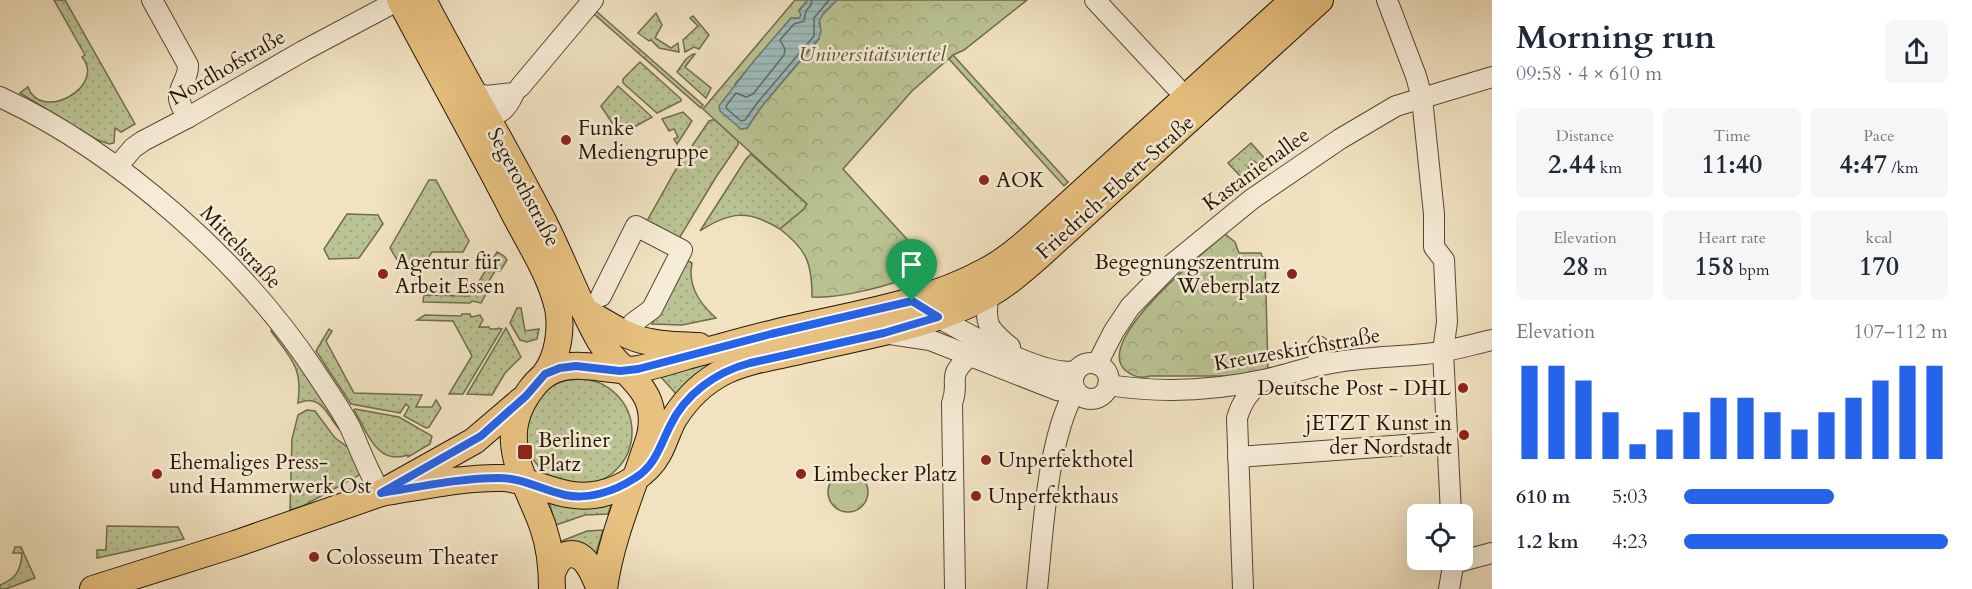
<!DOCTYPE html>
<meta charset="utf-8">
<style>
:root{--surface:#fff;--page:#f6f6f7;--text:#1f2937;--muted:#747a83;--accent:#2563eb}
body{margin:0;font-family:Cardo,serif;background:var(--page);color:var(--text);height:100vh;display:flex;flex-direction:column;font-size:22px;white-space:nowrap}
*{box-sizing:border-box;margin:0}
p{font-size:20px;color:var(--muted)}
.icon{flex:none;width:33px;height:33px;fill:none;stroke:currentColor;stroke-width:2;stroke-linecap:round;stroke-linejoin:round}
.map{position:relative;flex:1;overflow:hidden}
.side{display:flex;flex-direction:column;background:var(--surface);width:480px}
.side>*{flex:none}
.fabs{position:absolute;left:1407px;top:504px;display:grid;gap:12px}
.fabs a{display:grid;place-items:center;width:66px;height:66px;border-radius:9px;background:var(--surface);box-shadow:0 6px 24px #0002;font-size:30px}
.pin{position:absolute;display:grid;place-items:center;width:51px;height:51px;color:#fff;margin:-62px -26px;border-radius:50% 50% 50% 0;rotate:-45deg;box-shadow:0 0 6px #0007}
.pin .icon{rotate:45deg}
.round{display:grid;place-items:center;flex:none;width:63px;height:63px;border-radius:9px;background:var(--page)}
.overview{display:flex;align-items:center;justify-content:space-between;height:102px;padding:0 24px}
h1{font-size:33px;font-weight:700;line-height:45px}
.figures{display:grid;grid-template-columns:repeat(3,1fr);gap:9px;height:102px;padding:6px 24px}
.figures div{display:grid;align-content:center;border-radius:9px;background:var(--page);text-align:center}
.figures b{font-size:26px;font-weight:700}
.figures small{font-size:16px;font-weight:400}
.figures p{font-size:16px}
.chart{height:168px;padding:12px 24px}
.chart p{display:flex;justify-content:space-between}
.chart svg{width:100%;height:108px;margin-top:6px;stroke:var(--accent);stroke-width:6}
ul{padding:0 24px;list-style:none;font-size:20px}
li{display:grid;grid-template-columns:96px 72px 1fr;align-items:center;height:45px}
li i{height:15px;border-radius:8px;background:var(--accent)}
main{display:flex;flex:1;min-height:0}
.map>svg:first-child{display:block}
</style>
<main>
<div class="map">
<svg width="1492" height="589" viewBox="0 0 1492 589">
<defs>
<pattern id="grass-dots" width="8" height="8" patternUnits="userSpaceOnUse" patternTransform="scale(1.5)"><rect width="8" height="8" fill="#bac393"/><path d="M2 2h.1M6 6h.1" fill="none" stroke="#a0a77d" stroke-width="1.8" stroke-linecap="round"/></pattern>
<pattern id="park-crowns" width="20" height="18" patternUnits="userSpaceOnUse" patternTransform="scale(1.5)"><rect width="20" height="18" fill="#bac393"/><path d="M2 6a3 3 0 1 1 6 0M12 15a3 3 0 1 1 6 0" fill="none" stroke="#a0a77d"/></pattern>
<pattern id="water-rules" width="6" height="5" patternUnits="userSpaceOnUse" patternTransform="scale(1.5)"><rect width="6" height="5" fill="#9ebcbc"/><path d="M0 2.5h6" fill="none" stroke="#88a1a0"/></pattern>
</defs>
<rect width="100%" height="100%" fill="#f1e2c1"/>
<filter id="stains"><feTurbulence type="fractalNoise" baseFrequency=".00333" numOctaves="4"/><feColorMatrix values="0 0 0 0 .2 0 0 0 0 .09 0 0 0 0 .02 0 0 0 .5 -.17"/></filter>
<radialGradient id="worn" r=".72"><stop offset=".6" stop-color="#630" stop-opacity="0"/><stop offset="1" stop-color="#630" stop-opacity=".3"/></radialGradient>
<g fill="url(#grass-dots)" stroke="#6f6c4c" stroke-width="1.5">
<path d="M54 0H65L135 124 121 132 115 128 114 143 109 144 95 139 20 93 28 87C40 123 107 87 82 57L85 55Z"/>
<path d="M596 11 703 105 701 108 594 14Z"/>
<path d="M656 13 662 25 655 38 671 48 678 43 679 52 659 48 651 40 649 41 638 33Z"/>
<path d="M693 16 709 35 699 49 694 47 685 52 683 40 698 26 690 18Z"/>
<path d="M693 54H695L685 67 711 88 706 98 677 72 686 59Z"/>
<path d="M953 55 1068 182 1064 186 949 59Z"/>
<path d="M640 62 681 99V101L657 113 623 83V79Z"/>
<path d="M618 86 652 117 620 135 601 106Z"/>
<path d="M683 112 692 121 677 144 674 139 678 137 674 129 669 131 662 119Z"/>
<path d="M712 120H715L738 141V145L716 177 680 237 677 238 647 221 675 171 709 121Z"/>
<path d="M1251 143 1266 160 1257 167 1258 164 1254 161 1248 167 1250 170H1253L1242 178 1228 163Z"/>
<path d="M751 154 807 204 804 209 780 229C749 210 730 211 700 231L746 159Z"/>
<path d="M429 180H436L469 241 463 252H432L425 262 399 263 390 248Z"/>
<path d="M347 214 378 215 383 224 359 258 329 259 324 249Z"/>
<path d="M497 252 504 256 507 260 500 271H495L484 289 486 294 481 303 472 301 470 303 423 302 424 295 470 296Z"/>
<path d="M686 260 692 263C687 286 700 304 716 318L682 325 652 324Z"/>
<path d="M517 308H521L525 331 539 329 537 339 527 342 520 340 510 323Z"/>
<path d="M462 314H470L471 317 480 315 483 320 479 327H489L490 329H497L498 328 502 329 463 394H449L472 356 453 321 417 320 425 315 461 316Z"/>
<path d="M506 328 521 357 505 373 492 395 467 394Z"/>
<path d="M273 329 343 426 342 432C327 418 323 392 298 403 303 367 291 359 271 331Z"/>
<path d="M329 329 332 331 326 341 354 393 422 395 416 407H432L436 400 441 408 429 427 426 428 404 416 409 407 406 404 400 413 351 404 316 351Z"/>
<path d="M750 350 678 396 659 375Z"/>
<circle cx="579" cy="432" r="53"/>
<path d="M355 409 399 417 432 436 430 444 408 457V455C376 466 367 431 354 410Z"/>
<path d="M307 410 315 411 335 438 353 451 363 473 303 506 290 510 292 439 298 415Z"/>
<path d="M549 502H612L608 514 585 515 556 525Z"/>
<path d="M107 526 178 527 184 539 97 558V550H106Z"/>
<path d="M603 530 594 560 560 548 559 542 587 531Z"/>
<path d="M15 547H21L35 578 6 589H0V585C16 579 21 570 22 553H13Z"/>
</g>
<g fill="url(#park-crowns)" stroke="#6f6c4c" stroke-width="1.5">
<path d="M795 0H808L799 10 802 15 799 18H791L735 84 741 129 747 128 762 106 819 39 820 23 818 22 823 14 837 0H1027L964 50 953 55 912 91 843 169 935 270C899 281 849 299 812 297 812 263 807 250 780 229L804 209 807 204 703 109Z"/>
<path d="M1225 234 1235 242 1239 253H1261L1262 257H1265L1268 371 1229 376H1150C1141 379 1132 376 1125 370 1093 340 1205 252 1225 234Z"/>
<circle cx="848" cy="492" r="20"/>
</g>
<path fill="url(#water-rules)" stroke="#6d7a73" stroke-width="1.5" d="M808 0H837L823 14 819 22 821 30 819 38 762 106 747 128 741 129 720 111 719 106 753 62 791 18H799L801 15 799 11Z"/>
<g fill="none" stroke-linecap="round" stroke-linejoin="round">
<path stroke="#616961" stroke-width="1.5" d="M812 0 811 5 806 11 804 21 794 24 780 40 785 49 784 55 753 94 746 97 736 93 726 106 727 109 741 121 745 120 758 102 814 36V18L829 0"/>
<defs>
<g id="minor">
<path d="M152 0 188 65C189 78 178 87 179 99 180 105 185 112 187 118"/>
<path d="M1095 0 1176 87"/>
<path d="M1387 0 1416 76 1422 98 1434 214V247L1444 260 1447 322 1443 351 1451 514"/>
<path d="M520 87 593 0"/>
<path d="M473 92 486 96 514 93"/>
<path d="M0 97C119 152 244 263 316 373 327 390 340 408 350 427 360 449 368 472 381 493"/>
<path d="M475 117C495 119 506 112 514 93"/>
<path d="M117 167 133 148 143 141 187 118 303 51 399 0"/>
<path d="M988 295C985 325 987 328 1010 347"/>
<path d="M601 296 636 226 682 250 652 309 633 323 630 330"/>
<path d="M930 312C959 330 1044 378 1076 371"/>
<path d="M890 334 930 340 1057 390 1065 391 1074 389"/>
<path d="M1318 346 1319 365"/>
<circle cx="1091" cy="381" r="18"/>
<path d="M1097 364 1114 331 1130 307 1170 266 1252 199 1340 139 1396 106 1492 77"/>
<path d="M1108 385C1160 393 1212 391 1263 380 1288 375 1312 365 1338 362 1367 357 1396 357 1425 354 1448 352 1470 345 1492 340"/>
<path d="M1238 457 1447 442"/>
<path d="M1454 563 1492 553"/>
<path d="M955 589 952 403C961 379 944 378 971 355"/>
<path d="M1037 589C1043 532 1047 440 1075 391"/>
<path d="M1243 589 1237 418C1242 401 1250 390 1264 380"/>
<path d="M1449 589 1454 560"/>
</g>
<g id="major">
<path d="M400 0C437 70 476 139 512 209 528 241 550 273 558 308 562 329 558 357 545 374"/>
<path d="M423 0C461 73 503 144 541 217 562 257 577 301 600 341 621 376 661 386 650 436 634 487 611 536 604 589"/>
<path d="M585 311C599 319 614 329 630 336 651 345 676 345 699 346"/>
<path d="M381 493C420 487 462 477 502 478 538 480 563 502 600 494 622 489 647 474 658 454 665 442 668 428 675 417 687 398 705 381 725 371 750 359 781 356 808 349 868 335 931 326 986 296 1006 285 1023 270 1040 255L1320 0"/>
<path d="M552 573C555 566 558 558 566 555 586 549 594 576 600 589"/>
<path d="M93 589 235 544 381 493 474 441 522 400"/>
<path d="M552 589C552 568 550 547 543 527 531 492 506 456 516 419 521 401 536 377 554 370 582 359 610 374 638 369 655 366 671 361 687 356 714 349 742 341 770 334 842 316 920 307 986 271 1005 261 1021 247 1037 233L1289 4"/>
</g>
</defs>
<use href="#minor" stroke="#574935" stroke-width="22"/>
<use href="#major" stroke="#241606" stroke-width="28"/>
<use href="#minor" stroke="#f6ecd7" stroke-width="20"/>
<use href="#major" stroke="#e8c180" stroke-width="26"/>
</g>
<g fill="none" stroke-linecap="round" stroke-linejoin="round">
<defs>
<path id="route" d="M912 301 938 317 884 333 750 363C716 372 685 394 670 426 660 446 655 466 635 478 615 491 589 500 565 495 542 490 523 478 499 478 460 478 419 487 381 493L481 436 526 396 545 374 560 368 576 366 620 371 638 369 771 334Z"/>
</defs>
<use href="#route" stroke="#fff" stroke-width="12"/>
<use href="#route" stroke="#2563eb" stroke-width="8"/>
</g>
<g fill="#8f2418" stroke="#f6ecd7" stroke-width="2">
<circle cx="566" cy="140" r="6"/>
<circle cx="984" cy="180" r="6"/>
<circle cx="383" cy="274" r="6"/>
<circle cx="1292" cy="274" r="6"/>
<circle cx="1463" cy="388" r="6"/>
<circle cx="1464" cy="435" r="6"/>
<rect x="517" y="444" width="16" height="16" rx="3"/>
<circle cx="986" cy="460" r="6"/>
<circle cx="157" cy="474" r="6"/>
<circle cx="801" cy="474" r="6"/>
<circle cx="976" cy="496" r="6"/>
<circle cx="314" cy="557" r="6"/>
</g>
<g text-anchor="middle" stroke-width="5" stroke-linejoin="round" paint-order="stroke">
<g font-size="21" font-style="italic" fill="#585337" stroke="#f6ecd7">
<text x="872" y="61">Universitätsviertel</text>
</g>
<g font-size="21" fill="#241606" stroke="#f6ecd7">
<text transform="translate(227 67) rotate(-30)" y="7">Nordhofstraße</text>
<text transform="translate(1256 169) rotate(-36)" y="7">Kastanienallee</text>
<text transform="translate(524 187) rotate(62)" y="7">Segerothstraße</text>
<text transform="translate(1115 187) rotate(-42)" y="7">Friedrich-Ebert-Straße</text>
<text transform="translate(241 247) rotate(46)" y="7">Mittelstraße</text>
<text transform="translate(1297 349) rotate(-10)" y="7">Kreuzeskirchstraße</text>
</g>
<g font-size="21" fill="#241606" stroke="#f6ecd7" text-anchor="start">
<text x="578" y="135">Funke<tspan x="578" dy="24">Mediengruppe</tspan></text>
<text x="996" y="187">AOK</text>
<text x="395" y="269">Agentur für<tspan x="395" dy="24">Arbeit Essen</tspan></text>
<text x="1280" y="269" text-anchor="end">Begegnungszentrum<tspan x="1280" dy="24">Weberplatz</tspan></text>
<text x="1451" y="395" text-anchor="end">Deutsche Post - DHL</text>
<text x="1452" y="430" text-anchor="end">jETZT Kunst in<tspan x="1452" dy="24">der Nordstadt</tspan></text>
<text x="538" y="447">Berliner<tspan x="538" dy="24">Platz</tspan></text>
<text x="998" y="467">Unperfekthotel</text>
<text x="169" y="469">Ehemaliges Press-<tspan x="169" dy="24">und Hammerwerk Ost</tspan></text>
<text x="813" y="481">Limbecker Platz</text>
<text x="988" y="503">Unperfekthaus</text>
<text x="326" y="564">Colosseum Theater</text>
</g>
</g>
<rect width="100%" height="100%" filter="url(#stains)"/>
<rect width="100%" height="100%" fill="url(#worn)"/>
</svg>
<div class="fabs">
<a><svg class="icon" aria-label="locate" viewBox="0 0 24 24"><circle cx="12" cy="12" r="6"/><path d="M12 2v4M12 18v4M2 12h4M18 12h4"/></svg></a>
</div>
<div class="pin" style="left:912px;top:301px;background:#1e9e55"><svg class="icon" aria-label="arrive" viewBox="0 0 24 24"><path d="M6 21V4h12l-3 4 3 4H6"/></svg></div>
</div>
<section class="side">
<div class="overview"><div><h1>Morning run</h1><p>09:58 · 4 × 610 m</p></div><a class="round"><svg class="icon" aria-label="share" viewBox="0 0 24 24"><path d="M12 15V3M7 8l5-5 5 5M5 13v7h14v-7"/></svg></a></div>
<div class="figures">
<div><p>Distance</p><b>2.44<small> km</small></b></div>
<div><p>Time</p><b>11:40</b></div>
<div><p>Pace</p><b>4:47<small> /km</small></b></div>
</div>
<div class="figures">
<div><p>Elevation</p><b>28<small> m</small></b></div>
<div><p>Heart rate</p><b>158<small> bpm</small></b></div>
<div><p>kcal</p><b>170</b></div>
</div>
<div class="chart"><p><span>Elevation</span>107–112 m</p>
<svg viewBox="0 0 160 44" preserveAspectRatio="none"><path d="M5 44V6M15 44V6M25 44V12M35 44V25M45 44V38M55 44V32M65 44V25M75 44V19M85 44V19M95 44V25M105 44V32M115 44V25M125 44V19M135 44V12M145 44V6M155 44V6"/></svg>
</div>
<ul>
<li><b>610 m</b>5:03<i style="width:57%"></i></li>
<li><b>1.2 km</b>4:23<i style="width:100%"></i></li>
</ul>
</section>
</main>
